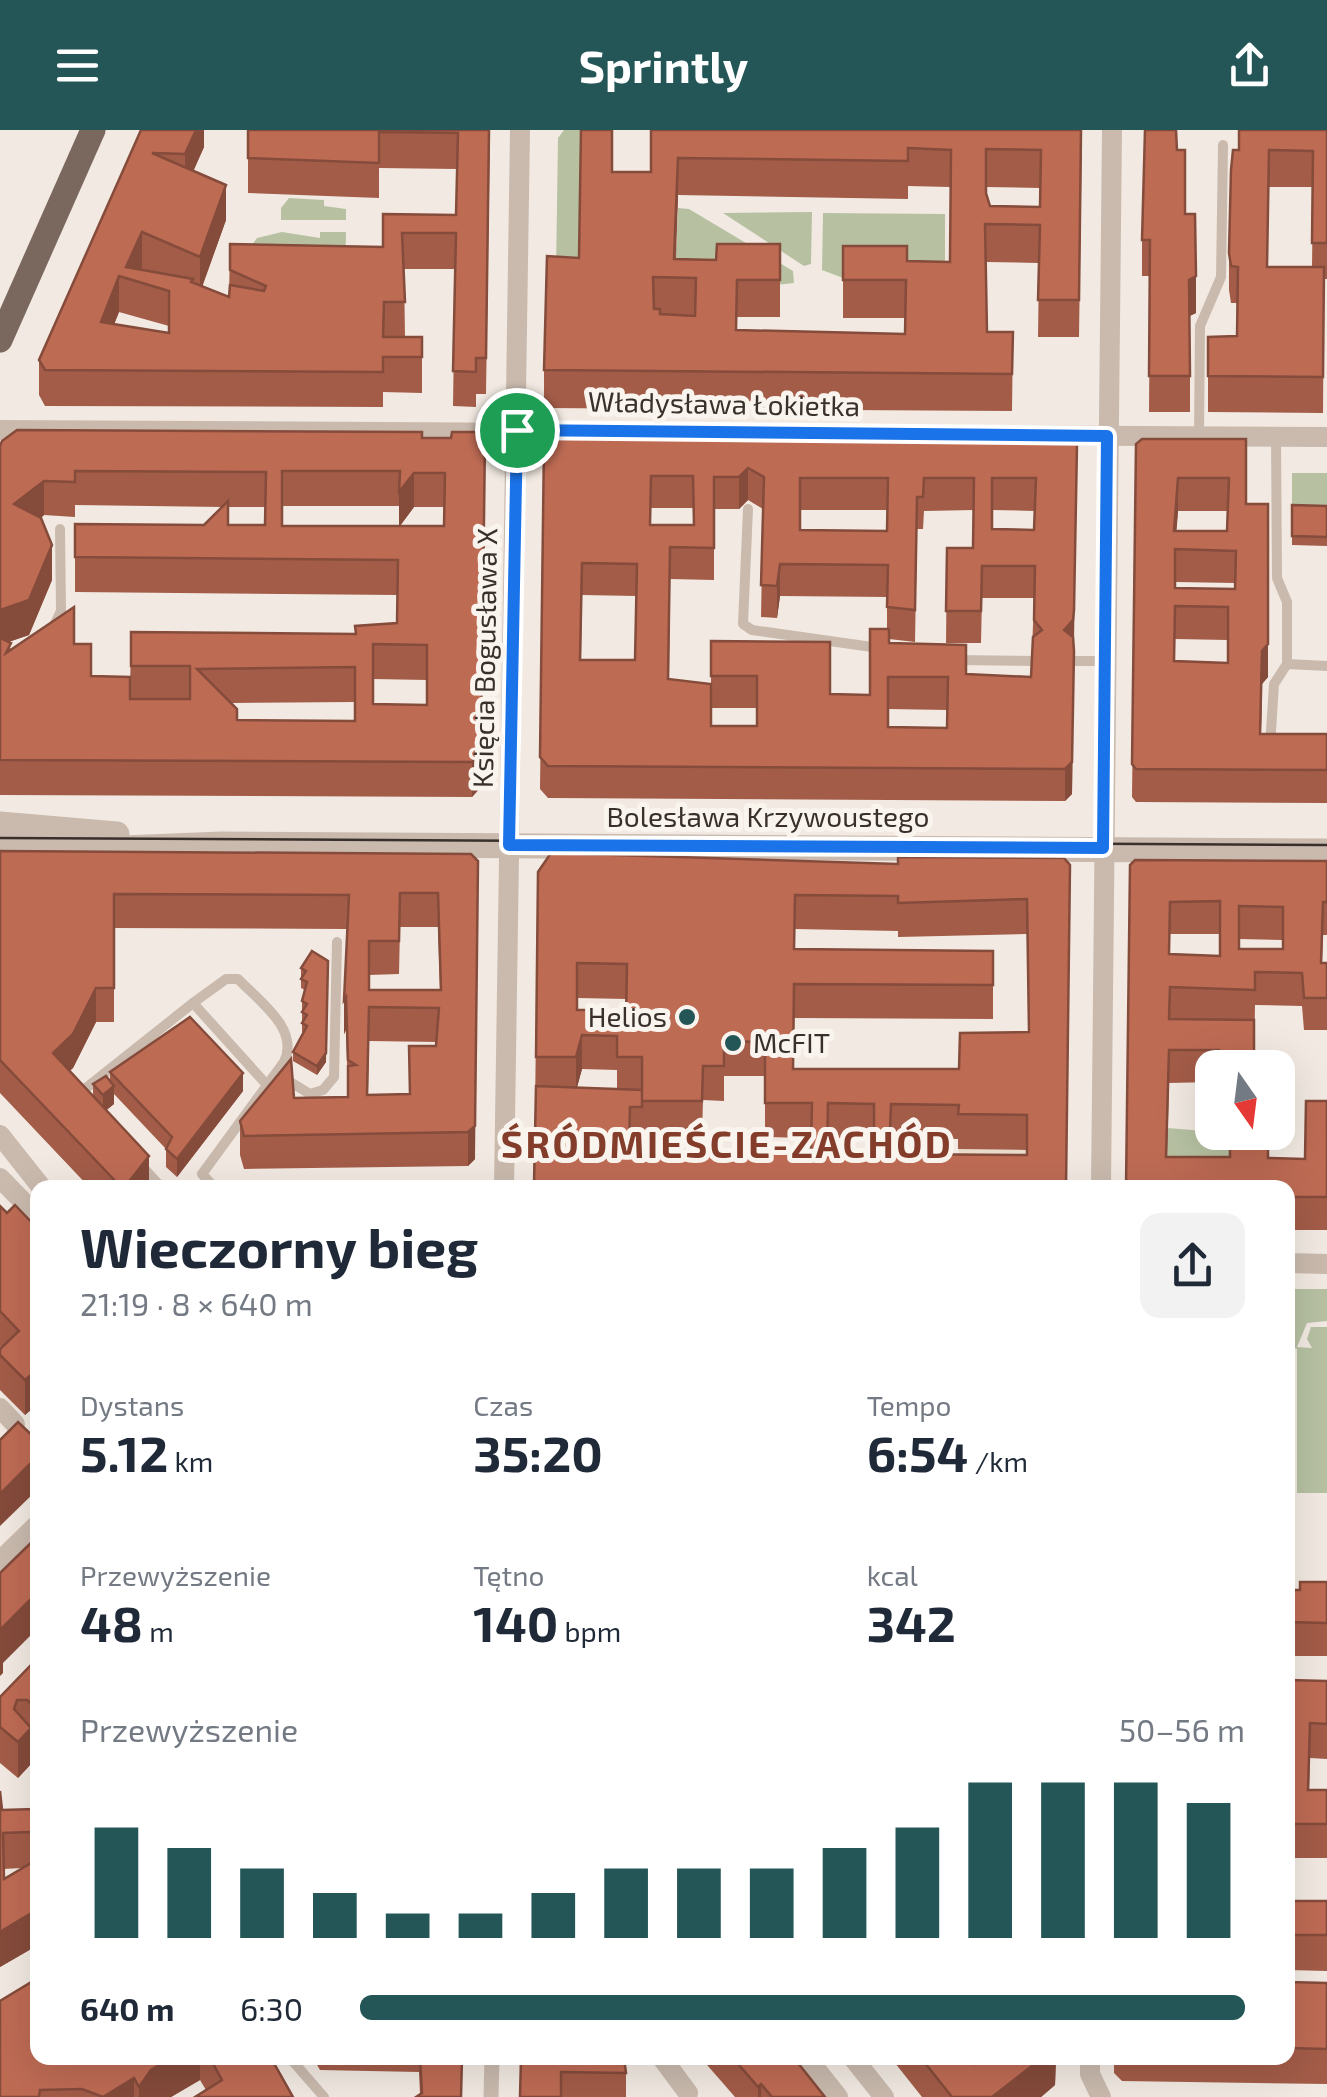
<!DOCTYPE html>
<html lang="pl">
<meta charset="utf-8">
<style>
:root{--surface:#fff;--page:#f2f2f3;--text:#1f2937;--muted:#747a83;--accent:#245658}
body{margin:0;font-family:"Exo 2",sans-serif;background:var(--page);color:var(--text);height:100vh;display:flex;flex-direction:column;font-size:38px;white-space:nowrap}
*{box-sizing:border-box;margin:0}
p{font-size:32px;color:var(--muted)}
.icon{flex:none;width:55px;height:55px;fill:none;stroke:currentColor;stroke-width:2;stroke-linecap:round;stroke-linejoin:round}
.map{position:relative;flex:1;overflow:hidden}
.details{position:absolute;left:30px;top:1050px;width:1265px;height:885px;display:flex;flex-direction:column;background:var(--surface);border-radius:20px;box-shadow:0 10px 40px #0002}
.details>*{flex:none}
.needle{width:65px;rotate:166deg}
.controls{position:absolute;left:1195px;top:920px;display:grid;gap:20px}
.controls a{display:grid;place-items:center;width:100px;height:100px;border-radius:20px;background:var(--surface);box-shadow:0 10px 40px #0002;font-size:50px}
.pin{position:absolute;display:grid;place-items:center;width:85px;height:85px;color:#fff;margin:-42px;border:5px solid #fff;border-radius:50%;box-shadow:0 2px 10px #0007}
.round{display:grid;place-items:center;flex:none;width:105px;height:105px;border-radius:20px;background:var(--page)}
.headline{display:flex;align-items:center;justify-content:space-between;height:170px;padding:0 50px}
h1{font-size:55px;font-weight:700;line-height:75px}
.stats{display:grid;grid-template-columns:repeat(3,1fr);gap:15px;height:170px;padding:10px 50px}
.stats div{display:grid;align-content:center}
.stats b{font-size:50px;font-weight:700}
.stats small{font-size:28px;font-weight:400}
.stats p{font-size:28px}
.chart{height:280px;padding:20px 50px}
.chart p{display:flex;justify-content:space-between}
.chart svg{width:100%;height:180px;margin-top:10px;stroke:var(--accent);stroke-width:6}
ul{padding:0 50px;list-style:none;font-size:32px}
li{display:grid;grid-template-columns:160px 120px 1fr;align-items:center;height:75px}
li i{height:25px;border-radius:12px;background:var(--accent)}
header{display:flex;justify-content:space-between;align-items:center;height:130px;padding:0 50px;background:var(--accent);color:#fff;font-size:45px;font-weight:700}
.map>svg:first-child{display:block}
</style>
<header><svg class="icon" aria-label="menu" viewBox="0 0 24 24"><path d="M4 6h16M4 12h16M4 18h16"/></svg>Sprintly<svg class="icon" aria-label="share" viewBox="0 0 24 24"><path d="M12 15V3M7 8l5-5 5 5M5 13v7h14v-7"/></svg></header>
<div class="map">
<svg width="1327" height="1967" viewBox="0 0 1327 1967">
<rect width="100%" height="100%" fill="#f2eae2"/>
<g fill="#b7c1a2">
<path d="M564 0H582L579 160 556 142 558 8Z"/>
<path d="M289 68 324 70V76L346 79V90H281V78Z"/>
<path d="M678 78 689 79 793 141 794 153 674 166Z"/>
<path d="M812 82 811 134 804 136 723 83Z"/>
<path d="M823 83 945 84V149L843 148 822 140Z"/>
<path d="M282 102 320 108V102H346L345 152 249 119 257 108Z"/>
<path d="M1292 343H1327V385L1292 384Z"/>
<path d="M1167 998 1230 1003 1238 1058 1166 1028Z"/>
<path d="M1288 1159H1327V1191L1307 1193 1297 1217 1312 1218 1307 1209 1311 1197H1327V1363H1297V1219L1292 1217Z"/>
</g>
<path fill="#e9dbca" d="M890 1008 953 1009 952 1018H942V1037L958 1038 959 1019 1027 1020 1038 1058H889L908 1046V1019L890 1018Z"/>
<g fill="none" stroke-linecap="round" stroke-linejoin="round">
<g stroke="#cabaae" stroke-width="10">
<path d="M1199 306 1200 196 1221 147 1223 15"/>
<path d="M748 379 743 494 752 500 879 518"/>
<path d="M53 498 61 481 60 399"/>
<path d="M954 530 1033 531"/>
<path d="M1073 531H1104"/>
<path d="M1287 534 1327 536"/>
<path d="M1270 617 1274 554 1287 534V472L1277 448 1276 306"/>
<path d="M0 708H26"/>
<path d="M282 947 310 964 323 960 334 947 337 812"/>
<path d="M76 966 193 873"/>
<path d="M141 1035 162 1058"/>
<path d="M215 1058 202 1044 284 932C300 899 259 871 238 849H226L193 873 267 955"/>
<path d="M290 1928 324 1967"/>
</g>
<path stroke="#cabaae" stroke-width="15" d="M491 1967 492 1928"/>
<g stroke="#cabaae" stroke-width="20">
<path d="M0 300 1327 307"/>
<path d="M0 1005 42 1058"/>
<path d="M0 1048 38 1087"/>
<path d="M504 1058 520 0"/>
<path d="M1101 1058 1112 0"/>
<path d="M1288 1133 1327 1134"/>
<path d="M0 1278 15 1294"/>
<path d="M0 1431 38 1394"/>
<path d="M662 1928 688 1963"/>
<path d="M807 1928 838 1967"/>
<path d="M853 1928 884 1967"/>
<path d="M1090 1928V1944L1101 1967"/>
</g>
<g stroke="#cabaae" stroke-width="25">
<path d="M0 694 117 704"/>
<path d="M0 723 221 714 1327 721"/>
</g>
<path stroke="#7a675e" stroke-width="25" d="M0 210 93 0"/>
<path stroke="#39302c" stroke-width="2.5" d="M0 708 1327 715"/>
</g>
<g fill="#a35c48" fill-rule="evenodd">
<path d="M141 0H204V17L193 41 226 90 202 156 229 167 230 114 383 117V84L456 85 457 39 379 38V68L248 63V0H490L486 264H476V277L453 276 455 139H404L405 207H422V263L383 262V277L45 276 39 265V230ZM119 182 169 196V203L114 194Z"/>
<path d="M651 0H1082L1079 207H1038L1039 133 986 132 987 202H1013L1012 281 544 278V240L579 128 612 42H651ZM908 56 950 57V132L907 131 843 116V188H905V204L737 200V187H780V114L716 130 676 129 678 65 908 69ZM986 57 1040 58V77L990 76 986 64Z"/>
<path d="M1327 0V149H1324L1323 283 1208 282V207L1237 206V173H1231L1229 160V123L1239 20ZM1269 57H1313L1312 137H1267Z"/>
<path d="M1177 20 1196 183 1190 186V282H1149L1150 146H1142V110Z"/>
<path d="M422 308H451L481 657 472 667 0 665V316ZM75 375 222 377 204 395 75 394V462L398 465 397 493 356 504 131 502 130 569 91 546 74 514 11 520 8 512 29 505 52 450 41 388 44 385 75 387ZM282 376H399V396H282ZM228 377H265V395H228ZM414 377H444V396H400ZM373 549 427 550V575L373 574ZM355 572V591L237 590 231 573Z"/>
<path d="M1071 308 1074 512 1072 664 1065 671 548 668 540 659 544 312ZM748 370 763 379 761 487 777 488 780 466 887 467V499L870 565 830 564 711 511V554L669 549 670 449 714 450V379H739ZM651 378H693V395H651ZM800 380H888L887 401 800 400ZM974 380 973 418H947L946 513H981L982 468H1034L1031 547 966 544 889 513V509L915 512 917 399H923L924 381ZM992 380 1035 381 1034 400 992 399ZM582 465 636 466 635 530H581ZM711 578H757V596H711ZM888 579 948 580 947 598 888 597Z"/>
<path d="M1246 309V374H1268V547L1262 554 1261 604H1327V673L1136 672 1132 667 1136 314ZM1178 381H1228L1227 401H1176ZM1175 452 1235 453V459L1175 458ZM1175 509 1228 510V533L1175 531Z"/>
<path d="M1292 375 1327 376V416L1292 415Z"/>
<path d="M0 721 471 724 475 1029 468 1036 244 1039 240 1025V991L294 968 348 967 346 900 344 904 347 799 114 798V892H96L73 938 69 941 93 967V954L110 952V942L243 961 177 1047 166 1037V1019L114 964V974L106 980 149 1058H90L0 963ZM400 797H438L440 860H369V845L399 844ZM369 911 437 912 436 916H409V964L368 965Z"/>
<path d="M1064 728 1067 1058H534L538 742 898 734ZM795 799 898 801V807L1027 804 1029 902 959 939H793L794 888 993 889V821L795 819ZM577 868 627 869 626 889 593 888 577 880ZM582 939 617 940V959L577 957ZM724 946H765V1007L811 1008V1020H630V1012H642V961V1005L702 1006 703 970 724 971ZM828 1008H874V1023H828ZM891 1008 958 1009V1019L1027 1020V1025L890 1024Z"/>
<path d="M1327 731V805H1323L1322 833H1327V900H1304L1302 876 1255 875 1254 938H1212V952L1169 953 1167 1027 1305 1029 1327 971V1100H1288V1058H1126L1130 735ZM1170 804H1220V826L1169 824ZM1239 809 1283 810V819H1239Z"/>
<path d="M312 821 326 932 317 945 293 931V922L303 903 302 902V871L305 860 301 858V838Z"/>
<path d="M0 1076 7 1083 38 1099V1274L25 1285 0 1260V1219L1 1218 0 1216Z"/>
<path d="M1288 1158H1293L1292 1227H1288Z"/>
<path d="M1327 1452V1526H1288V1460H1300Z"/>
<path d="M38 1540V1615L31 1609V1634L18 1648 0 1633V1567Z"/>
<path d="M1288 1550 1327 1551V1629L1310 1628 1309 1660H1327V1728H1290L1291 1627H1288Z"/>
<path d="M2 1680 34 1689H38V1815L0 1837ZM22 1738 4 1749 3 1739Z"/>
<path d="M1289 1771H1327V1841L1289 1840V1852L1327 1853V1954L1122 1951 1114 1943V1928H1288Z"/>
<path d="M38 1928H271L206 1960 200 1950 171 1967H0Z"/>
<path d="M313 1928H462L420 1964 419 1942 320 1940Z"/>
<path d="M521 1928 626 1943V1967H520Z"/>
<path d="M701 1928H794L825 1967H735Z"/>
<path d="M891 1928H969L974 1934 981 1928H1056L1055 1955 1041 1967H922Z"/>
</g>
<g fill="#854b3b">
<path d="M195 0H204V17L185 60V24Z"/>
<path d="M678 28V65L674 147Z"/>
<path d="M226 55V90L200 163V127Z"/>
<path d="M142 102V137L136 151 126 137Z"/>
<path d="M119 146V182L101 228V192Z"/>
<path d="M1196 146V183L1189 186V150Z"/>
<path d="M485 309 481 657 472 667V632Z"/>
<path d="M1077 314 1074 512 1073 522 1064 500Z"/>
<path d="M748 338V370L739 379V347Z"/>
<path d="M414 343V377L399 397V362Z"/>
<path d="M1178 348V381L1174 434V401Z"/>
<path d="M44 351V385L14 409V374Z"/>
<path d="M52 415V450L29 505 0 515V480Z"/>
<path d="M780 434V466L777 488V456Z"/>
<path d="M1268 514V547L1262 554 1260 637 1262 521Z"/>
<path d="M1074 521 1072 664 1065 671V639Z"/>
<path d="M478 731 475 1029 468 1036V1002Z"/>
<path d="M328 831 326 932 317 945V936Z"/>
<path d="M96 858V892L73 938 53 957V923Z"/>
<path d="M346 867V900L344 904V870Z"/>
<path d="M582 905V939L576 961V927Z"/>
<path d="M243 943V961L177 1047V1029Z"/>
<path d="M114 956V974L103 983V965Z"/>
<path d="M149 1026V1058H124Z"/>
<path d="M37 1239V1274L25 1285V1250Z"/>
<path d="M38 1326V1359L0 1396V1364Z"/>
<path d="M38 1462V1498L3 1533V1543L0 1546V1500Z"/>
<path d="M31 1598V1634L18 1648V1612Z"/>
<path d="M38 1779V1815L0 1837V1802Z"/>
<path d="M171 1928H200V1950L171 1967H139V1957L151 1940Z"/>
<path d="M1042 1928H1056L1055 1955 1041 1967H992Z"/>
<path d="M134 1948V1967H103Z"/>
<path d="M761 1954V1967H758V1957Z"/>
</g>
<g fill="#be6b54" stroke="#854b3b" stroke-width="2.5" fill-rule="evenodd">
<path d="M141 0H196L185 24 152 23 226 55 200 127 142 102 126 137 193 149 191 152 229 167 230 155 264 161 266 156 230 140V114L383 117V84L456 85 458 3 379 2V33L248 28V0H489L486 228H476V242L453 241 456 103H402L405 172H384L383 207H422V227H383V242L45 240 39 230ZM119 146 169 161V203L101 192Z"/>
<path d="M581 0H612V42H651V0H1081L1079 170H1038L1040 95 985 94 987 202H1013L1012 244 544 240 547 126 579 128ZM908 18 951 20 950 132 907 131V116H843V150H906L905 204 736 200 737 150H780V114H717L716 130 674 129 678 28 908 31ZM986 19 1041 20 1040 77 990 76 986 63ZM653 147 696 148 695 186 660 184V179H654Z"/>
<path d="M1145 0H1176L1177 20H1185V84H1195L1196 146 1189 150 1190 246H1149L1150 110H1142Z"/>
<path d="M1239 0H1327V113H1312L1313 21 1269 20 1267 137H1324L1323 247 1208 246V207L1237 206 1238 137 1231 136 1229 123 1231 40 1233 20H1239Z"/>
<path d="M17 300 422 302V308H451L452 302H478L485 309 481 622 472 632 0 630V508L11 513 6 523 74 477V514H91V546L130 547V569H190V536H131V502L356 504 355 496 397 493 398 430 75 427V394L204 395 228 371V395H265L266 342 75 341V352L44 351 14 374 41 388 52 415 29 470 0 480V316L2 311ZM282 341H400L399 362 414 343H445L444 396H282ZM373 514 427 515V575L373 574ZM355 537V591L237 590V579L197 539Z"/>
<path d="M551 305 1071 308 1077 314 1074 480 1073 490 1064 500 1073 507 1074 521 1072 632 1065 639 548 636 540 627 544 312ZM748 338 764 347 761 455 777 456 780 434 888 435 887 477 915 480 917 367H923L924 348H974L973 418H947L946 481H981L982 436H1035L1034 490 1042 500 1033 507 1031 547 966 544V515L889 513V499H870V565L830 564V512L711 511V546H757V596H711V554L668 549 670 417 714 418V347H739ZM651 346H693L694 395H650ZM800 348H888L887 401 800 400ZM992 348H1036L1034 400 992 399ZM582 433 637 434 635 530H580ZM888 547H948L947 598 888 597Z"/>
<path d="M1142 309H1246V374H1268V514L1262 521 1260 604H1327V640L1136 639 1132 634 1136 314ZM1178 348H1229L1227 401H1174ZM1175 419 1236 421 1235 459 1175 458ZM1175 476 1228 477V533L1174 531Z"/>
<path d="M1292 375 1327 376V407L1292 406Z"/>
<path d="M0 721 471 724 478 731 475 996 468 1002 244 1006 240 991 291 929 294 968 348 967V936L356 935 348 930 346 867 344 870 349 765 114 764V858H96L73 904 53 923 149 1026 124 1058H122L0 930ZM400 763H438L441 860H369V811H399ZM369 877 439 878 436 916H409L410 964 367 965Z"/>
<path d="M551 723 898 734V727L1064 728 1070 735 1066 1058H537L534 1054 536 956 642 960V977H630L629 1020H811L812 973H765V912L724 911V936H703L702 971H642V927H617V906L582 905 576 927H536L538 742ZM795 765 898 766V773L1027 769 1029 902 960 903 959 939H793L794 854 993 855V821L794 819ZM577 833 627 834 626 889 593 888V880H577ZM828 973 874 974V1023H827ZM891 974 959 975 958 984 1027 985V1025L889 1024Z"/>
<path d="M1135 730 1327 731V772H1323L1321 833H1327V868H1304L1302 843 1255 842V860L1170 857 1169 889 1254 890V938H1219V920H1169L1166 1027H1230V1002H1268V1028L1305 1029 1306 971H1327V1067H1288V1058H1126L1130 735ZM1220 771V826L1169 824 1170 772ZM1239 776 1283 777V819H1239Z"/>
<path d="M312 821 328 831 326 923 317 936 293 922 307 896 302 893 307 885 302 882 307 874 302 871 307 852 301 849 306 841 301 838Z"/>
<path d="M190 887 243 943 177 1029 166 1019 172 1007 110 942Z"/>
<path d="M106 946 114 956 103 965 93 954Z"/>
<path d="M15 1075 38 1099V1239L25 1250 0 1225V1219L19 1201 0 1181V1076L7 1083Z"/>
<path d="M1288 1158H1293L1292 1197H1288Z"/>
<path d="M18 1292 38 1311V1326L0 1364V1310Z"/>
<path d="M38 1406V1462L0 1500V1443Z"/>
<path d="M1300 1452H1327V1493L1288 1492V1460H1300Z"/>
<path d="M30 1536 36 1542 38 1540V1579L27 1570H17L14 1579 31 1598 18 1612 0 1597V1567Z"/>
<path d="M1288 1550 1327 1551V1594L1310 1593 1308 1660H1327V1694H1290L1291 1593H1288Z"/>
<path d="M0 1661 2 1680 34 1679 32 1690 38 1689V1713L31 1702 3 1703 4 1749 38 1729V1779L0 1802Z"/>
<rect x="1289" y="1771" width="38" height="34"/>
<path d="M1288 1834H1289L1288 1852 1327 1853V1919L1288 1918Z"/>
<path d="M38 1848V1928H171L151 1940 139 1957 134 1948 103 1967 82 1959 40 1960 39 1967H0V1871Z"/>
<path d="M210 1928H271L293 1967H195L222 1950Z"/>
<path d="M420 1928H462L461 1967H416L422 1963Z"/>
<path d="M521 1928H624L626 1943 561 1942V1967H520Z"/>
<path d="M733 1928H794L825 1967H772L761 1954 758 1957Z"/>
<path d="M921 1928H969L974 1934 981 1928H1042L992 1967H952Z"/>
</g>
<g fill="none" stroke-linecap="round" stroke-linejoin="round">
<defs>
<path id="route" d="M517 300 1107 306 1103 718 509 715Z"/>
</defs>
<use href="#route" stroke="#fff" stroke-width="20"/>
<use href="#route" stroke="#1a73e8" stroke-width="12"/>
</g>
<g fill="#245658" stroke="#faf4ee" stroke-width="4">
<circle cx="687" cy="887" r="10"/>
<circle cx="733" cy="913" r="10"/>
</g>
<g text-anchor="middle" stroke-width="10" stroke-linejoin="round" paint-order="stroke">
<g font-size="28" fill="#39302c" stroke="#faf4ee">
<text transform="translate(724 274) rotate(1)" y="10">Władysława Łokietka</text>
<text transform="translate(485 528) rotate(-89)" y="10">Księcia Bogusława X</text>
<text x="768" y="697">Bolesława Krzywoustego</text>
</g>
<g font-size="28" fill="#39302c" stroke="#faf4ee" text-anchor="end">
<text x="667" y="897">Helios</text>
<text x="753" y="923" text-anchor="start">McFIT</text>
</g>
<g font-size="38" font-weight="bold" letter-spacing="2.5" fill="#833d2a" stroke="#faf4ee">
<text x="727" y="1028">ŚRÓDMIEŚCIE-ZACHÓD</text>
</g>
</g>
</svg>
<div class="controls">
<a><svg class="needle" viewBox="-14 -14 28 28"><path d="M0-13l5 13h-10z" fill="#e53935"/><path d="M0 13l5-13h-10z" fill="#747a83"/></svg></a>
</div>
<div class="pin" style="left:517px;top:300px;background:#1e9e55"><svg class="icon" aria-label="arrive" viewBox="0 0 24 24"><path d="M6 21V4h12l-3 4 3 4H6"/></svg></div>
<section class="details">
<div class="headline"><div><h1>Wieczorny bieg</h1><p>21:19 · 8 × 640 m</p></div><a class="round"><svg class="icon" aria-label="share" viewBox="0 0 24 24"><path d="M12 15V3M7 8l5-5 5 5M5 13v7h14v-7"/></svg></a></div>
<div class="stats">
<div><p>Dystans</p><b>5.12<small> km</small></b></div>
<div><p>Czas</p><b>35:20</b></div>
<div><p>Tempo</p><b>6:54<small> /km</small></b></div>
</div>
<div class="stats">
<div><p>Przewyższenie</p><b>48<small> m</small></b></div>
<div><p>Tętno</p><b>140<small> bpm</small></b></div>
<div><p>kcal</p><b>342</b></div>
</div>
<div class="chart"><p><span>Przewyższenie</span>50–56 m</p>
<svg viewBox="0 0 160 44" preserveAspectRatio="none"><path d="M5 44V17M15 44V22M25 44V27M35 44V33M45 44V38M55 44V38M65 44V33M75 44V27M85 44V27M95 44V27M105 44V22M115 44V17M125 44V6M135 44V6M145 44V6M155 44V11"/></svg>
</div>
<ul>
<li><b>640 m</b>6:30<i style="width:100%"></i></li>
</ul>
</section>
</div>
